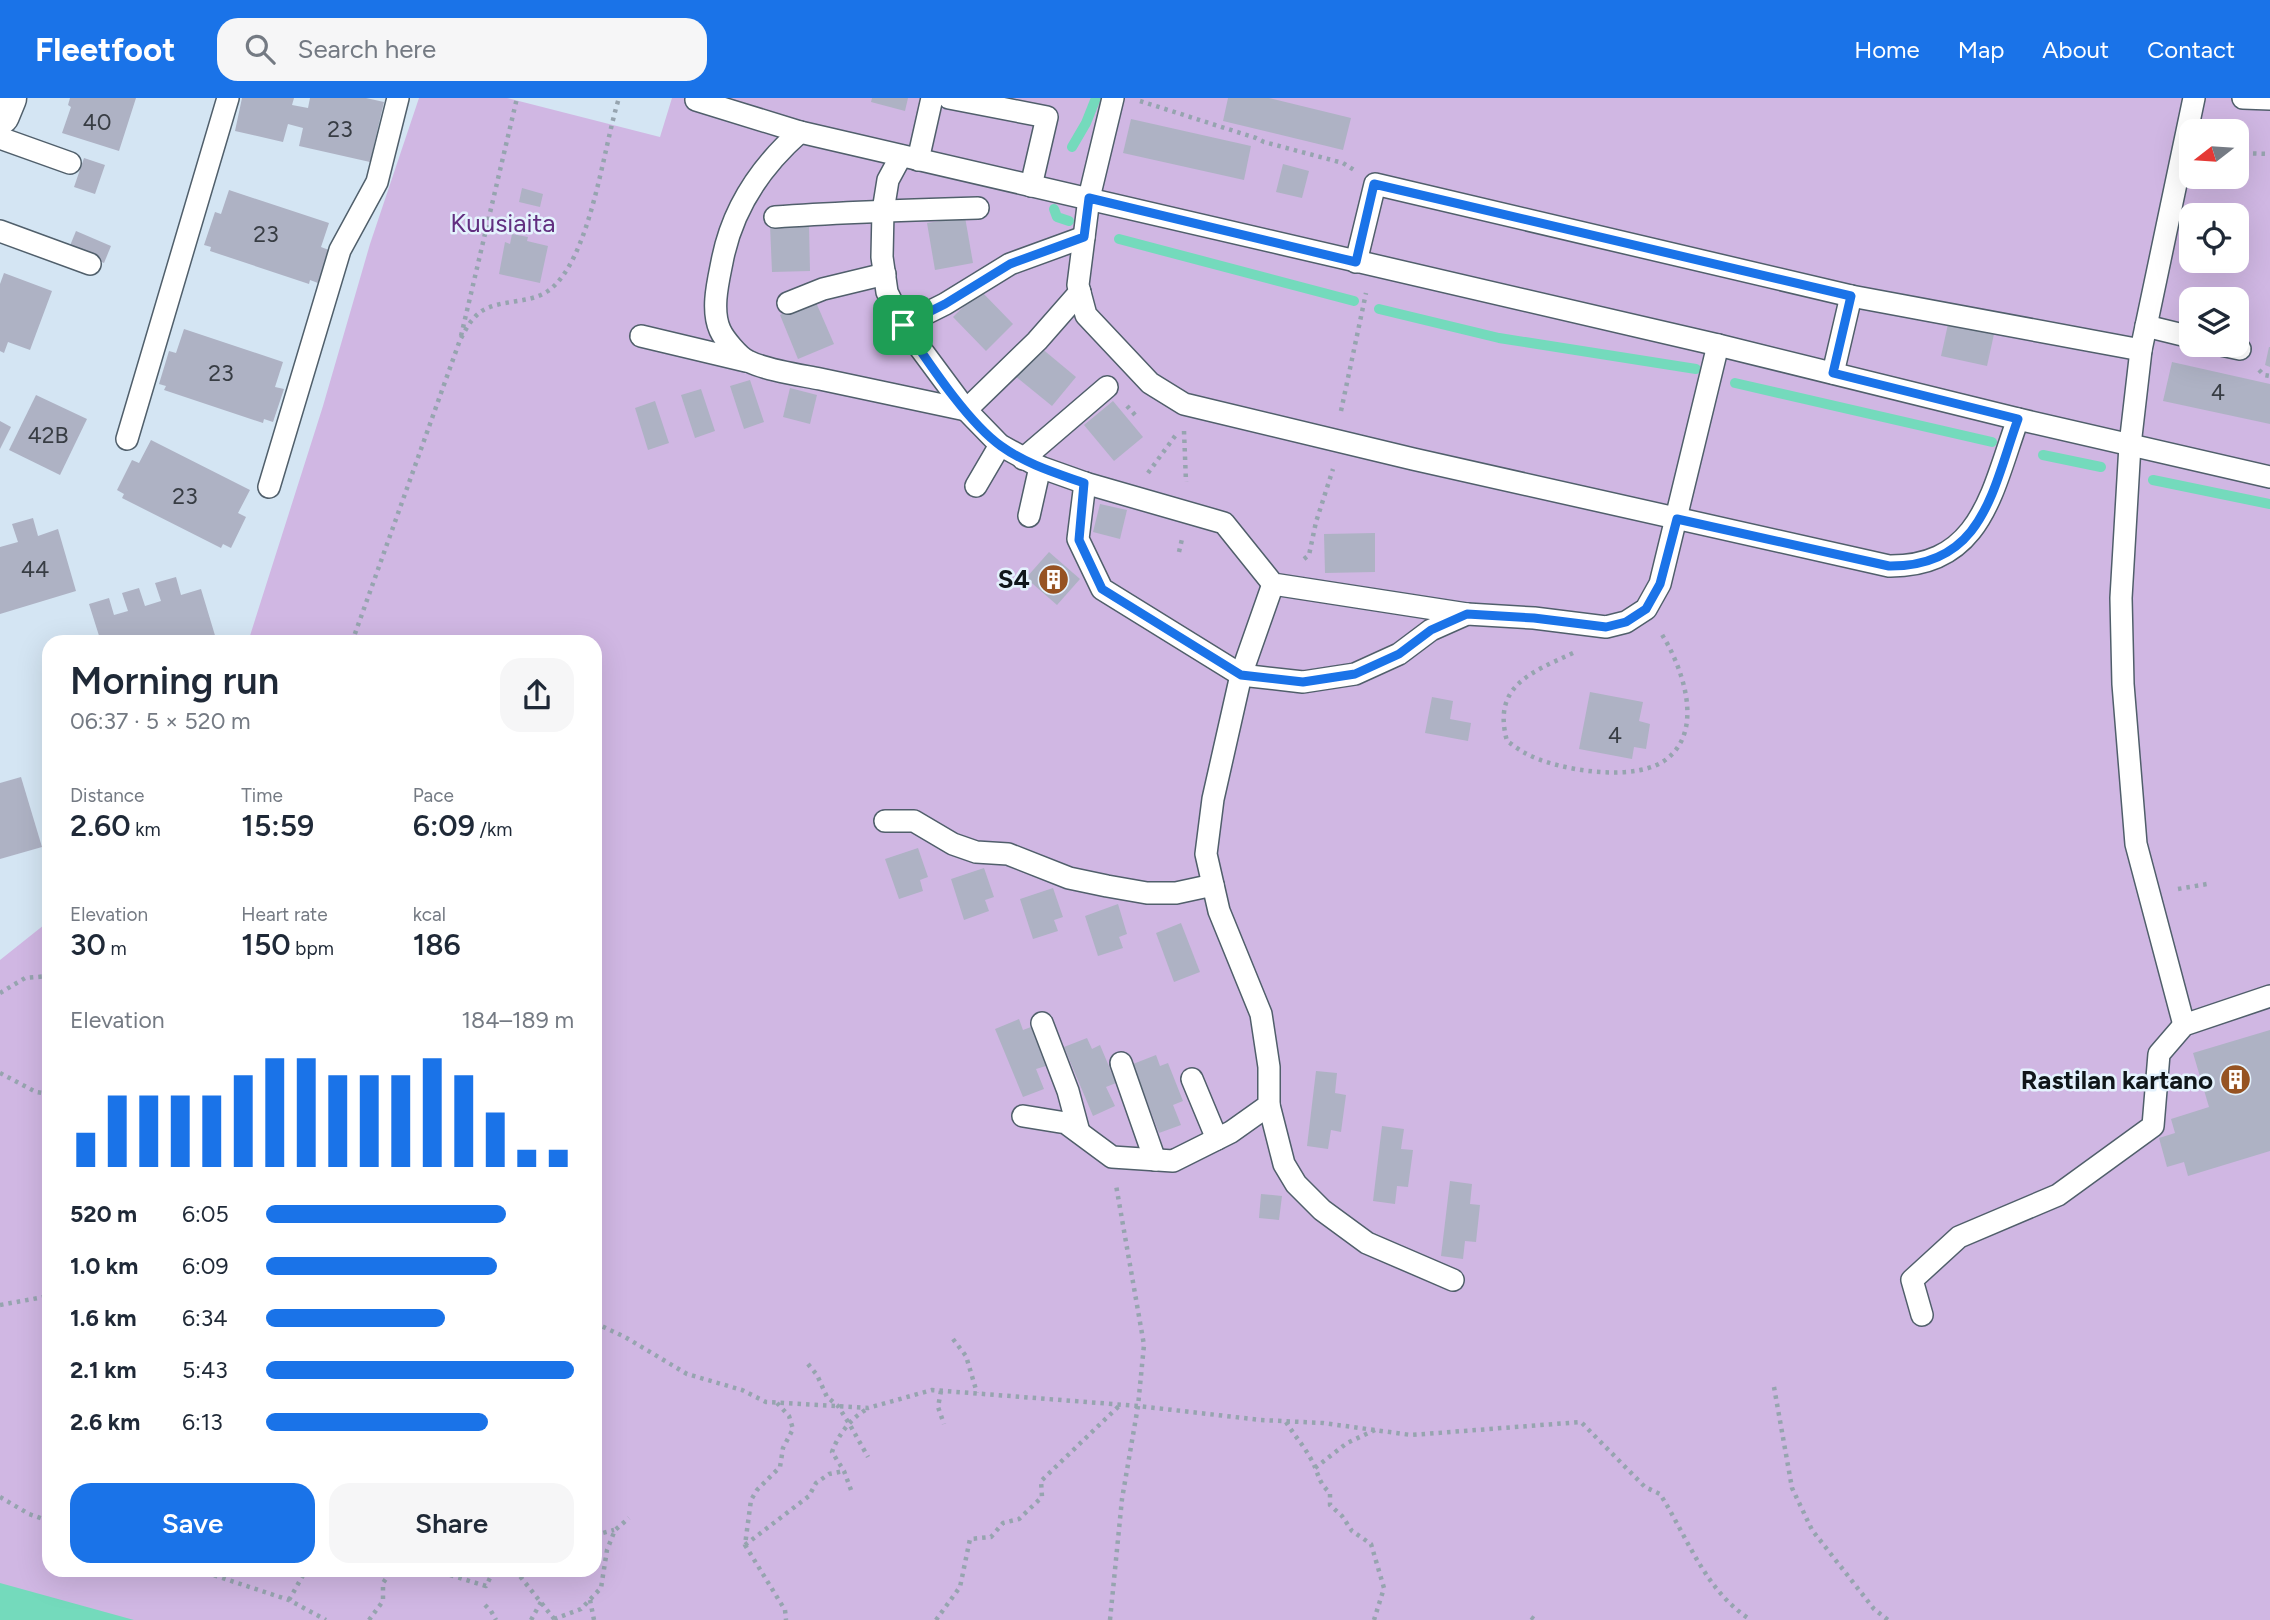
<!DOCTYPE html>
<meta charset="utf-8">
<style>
:root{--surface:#fff;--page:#f6f6f7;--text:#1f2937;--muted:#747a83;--accent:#1a73e8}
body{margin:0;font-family:Figtree,sans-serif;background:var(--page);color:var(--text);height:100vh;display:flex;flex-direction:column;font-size:26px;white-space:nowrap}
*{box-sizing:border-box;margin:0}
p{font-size:23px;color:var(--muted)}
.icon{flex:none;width:38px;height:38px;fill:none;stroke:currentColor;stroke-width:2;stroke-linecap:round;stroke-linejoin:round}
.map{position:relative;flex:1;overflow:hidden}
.panel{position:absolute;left:42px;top:537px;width:560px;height:942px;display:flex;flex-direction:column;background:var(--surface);border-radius:21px;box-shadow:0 7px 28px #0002}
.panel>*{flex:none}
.needle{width:46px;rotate:253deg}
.buttons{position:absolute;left:2179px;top:21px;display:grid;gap:14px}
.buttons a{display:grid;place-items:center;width:70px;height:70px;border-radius:14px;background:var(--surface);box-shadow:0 7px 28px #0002;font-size:35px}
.pin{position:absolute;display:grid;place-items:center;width:60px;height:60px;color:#fff;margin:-30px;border-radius:14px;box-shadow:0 4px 10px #0006}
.round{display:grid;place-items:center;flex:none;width:74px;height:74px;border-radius:21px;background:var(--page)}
.summary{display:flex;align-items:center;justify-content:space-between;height:119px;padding:0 28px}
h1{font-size:38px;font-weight:600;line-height:52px}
.stats{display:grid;grid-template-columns:repeat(3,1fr);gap:10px;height:119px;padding:7px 28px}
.stats div{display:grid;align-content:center}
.stats b{font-size:30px;font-weight:600}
.stats small{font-size:19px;font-weight:400}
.stats p{font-size:19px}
.chart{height:196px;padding:14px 28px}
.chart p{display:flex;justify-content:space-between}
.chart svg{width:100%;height:126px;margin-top:7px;stroke:var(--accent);stroke-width:6}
.button{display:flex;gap:14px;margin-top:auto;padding:14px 28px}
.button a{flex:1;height:80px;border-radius:21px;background:var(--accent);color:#fff;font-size:28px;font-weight:600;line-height:80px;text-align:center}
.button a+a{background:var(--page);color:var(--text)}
ul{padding:0 28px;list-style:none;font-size:23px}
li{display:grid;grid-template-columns:112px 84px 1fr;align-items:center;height:52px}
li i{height:18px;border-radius:9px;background:var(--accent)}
header{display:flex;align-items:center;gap:42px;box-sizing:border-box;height:98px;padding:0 35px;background:var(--accent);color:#fff}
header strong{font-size:33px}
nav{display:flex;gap:38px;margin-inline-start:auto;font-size:24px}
.search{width:490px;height:63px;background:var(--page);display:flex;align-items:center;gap:18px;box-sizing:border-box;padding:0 24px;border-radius:21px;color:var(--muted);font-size:26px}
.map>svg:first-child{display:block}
</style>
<header>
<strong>Fleetfoot</strong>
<div class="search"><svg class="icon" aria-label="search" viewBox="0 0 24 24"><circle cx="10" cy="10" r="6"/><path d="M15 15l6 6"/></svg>Search here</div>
<nav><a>Home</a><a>Map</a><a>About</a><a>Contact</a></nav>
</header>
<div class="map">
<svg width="2270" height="1522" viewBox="0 0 2270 1522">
<rect width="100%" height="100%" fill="#d4e5f3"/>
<path fill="#d0b7e3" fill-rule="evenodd" d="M419 0H507L660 39 672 0H2270V1522H0V862L49 823V1472H595V544H248L323 308 370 146ZM2191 33H2236V79H2191ZM2191 117H2236V163H2191ZM2191 201H2236V247H2191Z"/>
<path fill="#74dabc" d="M0 1485 134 1522H0Z"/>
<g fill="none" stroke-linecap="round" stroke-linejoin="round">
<g stroke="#74dabc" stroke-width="10">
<path d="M1072 49 1086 25 1096 0"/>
<path d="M1054 111 1057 119 1069 123"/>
<path d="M1119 141 1354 203"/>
<path d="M1379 211 1499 240 1696 271"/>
<path d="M1735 285 1992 344"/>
<path d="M2043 357 2101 369"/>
<path d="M2153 382 2270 406"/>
</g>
</g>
<g fill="#aeb2c4">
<path d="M70 0H136L119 53 62 35 71 9 68 7Z"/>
<path d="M242 0H294L292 7 308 10 310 0H366L384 4 370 64 299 48 303 30 288 26 283 44 235 33Z"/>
<path d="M872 0H908L905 13 871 4Z"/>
<path d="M1228 0H1269L1351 20 1343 52 1223 23Z"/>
<path d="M1131 21 1251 48 1244 82 1123 55Z"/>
<path d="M84 60 105 67 95 96 74 89Z"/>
<path d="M1283 66 1309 73 1302 100 1276 94Z"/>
<path d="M522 90 543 96 540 109 519 104Z"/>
<path d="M229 92 329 125 321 149 329 152 318 185 310 182 309 186 210 153 211 149 204 147 215 114 221 116Z"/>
<path d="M965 119 973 165 935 172 927 125Z"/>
<path d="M809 126 810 173 772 174 770 127Z"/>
<path d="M76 133 111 148 104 165 69 150Z"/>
<path d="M512 136 528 139 527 143 548 148 540 185 499 176 505 144 510 146Z"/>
<path d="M4 175 52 193 30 252 8 244 4 255 0 253V186Z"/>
<path d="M980 192 1013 226 986 253 953 219Z"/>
<path d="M815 202 834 246 798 261 780 217Z"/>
<path d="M1948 226 1994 236 1987 268 1941 258Z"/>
<path d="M184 231 283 264 275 289 284 291 273 324 264 321 263 325 164 292 166 288 159 286 169 253 176 255Z"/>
<path d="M1040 249 1076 279 1052 308 1015 278Z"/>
<path d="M2269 249H2270V269L2265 267Z"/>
<path d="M2172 264 2270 286V326L2163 303Z"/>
<path d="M750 282 764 324 744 331 730 288Z"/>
<path d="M790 290 817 297 810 326 783 319Z"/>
<path d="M701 291 715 333 695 340 681 297Z"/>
<path d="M36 297 87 321 60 377 9 352Z"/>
<path d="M655 303 669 345 648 352 635 310Z"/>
<path d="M1113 303 1143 339 1114 363 1084 327Z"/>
<path d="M0 323 11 329 0 351Z"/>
<path d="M151 342 250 392 238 415 246 419 231 450 223 446 221 450 122 400 124 396 117 392 132 362 139 365Z"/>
<path d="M1100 406 1127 412 1120 441 1093 434Z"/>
<path d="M33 420 38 438 58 431 76 493 0 516V449L18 444 12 426Z"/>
<path d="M1375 435V474L1325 475 1324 436Z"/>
<path d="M1049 454 1080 481 1057 507 1026 480Z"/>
<path d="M176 479 181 497 201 491 217 544H101L89 506 109 500 114 517 128 513 122 495 139 490 145 508 161 503 155 485Z"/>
<path d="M1590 594 1643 604 1639 623 1650 626 1646 651 1634 649 1632 661 1579 651Z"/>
<path d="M1432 599 1453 603 1450 621 1471 625 1468 643 1425 635Z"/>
<path d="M21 679 42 749 0 761V685Z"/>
<path d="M918 750 928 779 920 782 923 793 899 801 885 761Z"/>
<path d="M984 770 994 799 985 802 989 813 964 822 951 781Z"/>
<path d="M1053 790 1063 819 1054 822 1058 833 1033 841 1020 801Z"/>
<path d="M1118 806 1127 836 1119 839 1123 850 1098 858 1085 818Z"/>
<path d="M1181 825 1200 874 1174 884 1156 835Z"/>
<path d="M1019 921 1023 932 1031 929 1046 968 1036 971 1044 991 1023 999 995 931Z"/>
<path d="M2270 932V1053L2188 1078 2184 1064 2167 1069 2159 1040 2175 1035 2171 1021 2209 1009 2193 955Z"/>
<path d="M1087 940 1092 951 1100 947 1116 985 1106 989 1115 1008 1093 1018 1064 949Z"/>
<path d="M1156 957 1160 968 1168 965 1183 1003 1173 1007 1181 1027 1159 1035 1133 966Z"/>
<path d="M1316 973 1337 975 1335 995 1346 997 1341 1034 1331 1032 1328 1051 1307 1048Z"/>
<path d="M1382 1028 1404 1031 1401 1051 1413 1052 1408 1089 1397 1088 1395 1106 1373 1103Z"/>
<path d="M1450 1083 1472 1086 1470 1106 1480 1107 1476 1144 1465 1143 1463 1161 1441 1158Z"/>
<path d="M1261 1096 1282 1098 1279 1122 1259 1120Z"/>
</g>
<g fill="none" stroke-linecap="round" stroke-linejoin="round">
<defs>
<g id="lane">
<path d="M949 0 1047 19 1031 88"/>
<path d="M1113 0 1089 100 1078 187 1086 217 1150 285 1184 306 1413 361 1889 468C1982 469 1992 392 2018 321"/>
<path d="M2243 0 2270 1"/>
<path d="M696 2 800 34 1718 247 2018 321 2270 379"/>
<path d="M800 34C760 69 732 111 722 164 718 184 711 212 720 232 724 241 739 259 748 263 765 272 800 277 820 281 869 291 917 302 966 312L1037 243 1080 194"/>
<path d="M0 40 70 65"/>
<path d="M901 58 888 82 883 113 882 159 887 194 903 227 966 312 1000 347 1040 369 1085 385 1224 425 1273 486 1467 516"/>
<path d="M918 62 932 0"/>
<path d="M775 119C843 114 910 112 978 110"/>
<path d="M0 133 90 166"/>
<path d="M1356 164 1375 86 1851 198 2141 252"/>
<path d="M788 205 823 191 885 176"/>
<path d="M903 227 945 206 1010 166 1084 139"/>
<path d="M2146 228 2191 239"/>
<path d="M641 238 746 263"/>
<path d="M2221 247 2240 251"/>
<path d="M1833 275 1851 198"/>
<path d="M127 341 228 0"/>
<path d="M1023 361 1107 289"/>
<path d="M1085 385 1078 441 1102 491 1241 577 1303 584 1355 576 1399 556 1431 532 1467 516 1534 520 1606 529 1626 524 1646 511 1660 486 1718 247"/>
<path d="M976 388 1000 347"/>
<path d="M269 389 340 152 377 84 398 0"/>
<path d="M1029 418 1040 369"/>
<path d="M885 723H914L953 746 976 754 1008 756 1069 780 1107 788 1147 795H1176L1213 787"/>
<path d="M1042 925 1068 993 1079 1034"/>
<path d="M2184 927 2136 746 2123 586 2121 500 2130 347 2141 252 2194 0"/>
<path d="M1121 965 1155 1062"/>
<path d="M1192 981 1217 1041"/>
<path d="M1269 1007 1284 1066 1296 1086 1322 1112 1367 1145 1453 1182"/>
<path d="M1023 1018 1066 1025 1112 1059 1173 1063 1231 1034 1269 1007V969L1261 916 1219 813 1206 756 1213 701 1241 577 1273 486"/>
<path d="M1922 1217 1912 1182 1959 1139 2058 1097 2153 1028 2159 956 2184 927 2270 898"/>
</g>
<path id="street" d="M0 17 7 0"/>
</defs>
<use href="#lane" stroke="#505f6b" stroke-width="24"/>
<use href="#street" stroke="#505f6b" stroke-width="41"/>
<g stroke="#96a4af" stroke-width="4.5" stroke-dasharray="3.5 5" stroke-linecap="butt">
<path d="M1140 3 1256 40 1264 44 1343 65 1354 72"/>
<path d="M2236 55 2270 56"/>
<path d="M461 238 517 0"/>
<path d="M2259 272 2264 277 2270 278"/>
<path d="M1127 308 1136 318"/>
<path d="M1341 313 1366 195"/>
<path d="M1184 333 1186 384"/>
<path d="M1148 375 1178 334"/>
<path d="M1179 454 1182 441"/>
<path d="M1304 461 1309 457 1316 424 1333 371"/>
<path d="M352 544 460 242C464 235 468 226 474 220 491 199 527 208 548 193 591 162 603 50 619 0"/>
<path d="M1573 555C1530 575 1492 588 1507 643 1513 647 1519 652 1525 655 1557 673 1640 686 1669 659 1704 629 1682 568 1661 535"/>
<path d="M2178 791 2207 786"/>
<path d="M0 895 25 880 49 878"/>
<path d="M0 975 36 994 49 996"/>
<path d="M0 1207 49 1198"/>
<path d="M595 1225 625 1239 687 1276 742 1292 766 1304 868 1310 932 1292 1138 1308 1261 1322 1323 1325 1411 1337 1581 1324 1645 1389 1660 1396C1688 1440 1705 1493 1751 1522"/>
<path d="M953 1241 966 1258 977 1295"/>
<path d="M808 1266 817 1277 827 1299 838 1308 850 1327 868 1359"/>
<path d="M1774 1289 1792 1390 1812 1432 1874 1511 1888 1522"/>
<path d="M941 1293 938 1309 944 1326"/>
<path d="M777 1305 789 1318 793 1331 783 1350 780 1369 757 1392 751 1402 745 1447 785 1512 786 1522"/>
<path d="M1286 1324C1294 1337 1304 1348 1311 1361 1319 1375 1317 1383 1330 1395V1407L1342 1418 1352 1433 1371 1446 1384 1490 1374 1522"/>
<path d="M1315 1370 1347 1345 1375 1332"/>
<path d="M851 1392 844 1373 832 1354C838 1337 851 1320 867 1311"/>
<path d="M0 1399 29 1416 49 1423"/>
<path d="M595 1437 614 1432"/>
<path d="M745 1447 809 1398 816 1385 829 1376 844 1373"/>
<path d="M198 1472 289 1502 326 1522"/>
<path d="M434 1472 486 1488 494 1472"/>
<path d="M515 1472 555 1522"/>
<path d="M519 1477 538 1472"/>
<path d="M289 1502 306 1472"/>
<path d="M590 1502 594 1522"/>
<path d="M485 1507 491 1513 496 1522"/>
<path d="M1531 1519 1535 1522"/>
<path d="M554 1521 581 1511 601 1490 607 1452 615 1432 629 1420"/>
<path d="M369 1522 383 1503V1485L392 1472"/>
<path d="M531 1522 541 1504"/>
<path d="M936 1522 960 1489 970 1441 991 1439 1003 1425 1019 1421 1042 1399 1041 1383 1120 1307"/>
<path d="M1110 1522 1122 1401 1138 1308 1144 1247 1116 1087"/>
</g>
<use href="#lane" stroke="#fff" stroke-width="21"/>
<use href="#street" stroke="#fff" stroke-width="38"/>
</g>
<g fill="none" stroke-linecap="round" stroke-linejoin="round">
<defs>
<path id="route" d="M1374 86 1851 198 1833 275 2018 321C1992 393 1983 469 1889 468L1677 421 1660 486 1646 511 1626 524 1606 529 1534 520 1467 516 1431 532 1399 556 1355 576 1303 584 1241 577 1102 491 1079 442 1084 385C1056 375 1026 366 1001 348 967 324 927 262 903 227L945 206 1010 166 1084 139 1089 100 1356 164Z"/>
</defs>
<use href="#route" stroke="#fff" stroke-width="14"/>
<use href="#route" stroke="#1a73e8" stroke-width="9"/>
</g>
<defs>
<symbol id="building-disc" viewBox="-11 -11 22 22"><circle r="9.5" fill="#965322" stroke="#e4f2fd"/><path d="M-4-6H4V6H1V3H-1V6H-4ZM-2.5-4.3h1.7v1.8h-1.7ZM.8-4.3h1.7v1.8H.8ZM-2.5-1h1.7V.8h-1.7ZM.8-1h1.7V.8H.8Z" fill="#fff"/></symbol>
</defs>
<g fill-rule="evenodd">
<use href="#building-disc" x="1036" y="464" width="35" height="35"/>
<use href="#building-disc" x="2218" y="964" width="35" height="35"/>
</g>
<g text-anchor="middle" stroke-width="5" stroke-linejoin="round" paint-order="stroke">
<g font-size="23" fill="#383d44">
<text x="97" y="32">40</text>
<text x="340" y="39">23</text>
<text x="266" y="144">23</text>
<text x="221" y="283">23</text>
<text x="2218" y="302">4</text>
<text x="48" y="345">42B</text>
<text x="185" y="406">23</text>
<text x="35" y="479">44</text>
<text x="1615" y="645">4</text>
</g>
<g font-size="26" fill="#612f80" stroke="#e4f2fd">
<text x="503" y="134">Kuusiaita</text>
</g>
<g font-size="26" font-weight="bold" fill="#10161a" stroke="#e4f2fd" text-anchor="end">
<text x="1030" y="490">S4</text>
<text x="2213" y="991">Rastilan kartano</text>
</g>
</g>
</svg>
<div class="buttons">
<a><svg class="needle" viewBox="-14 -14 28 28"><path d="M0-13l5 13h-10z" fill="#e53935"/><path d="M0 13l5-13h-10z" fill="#747a83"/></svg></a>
<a><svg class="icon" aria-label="locate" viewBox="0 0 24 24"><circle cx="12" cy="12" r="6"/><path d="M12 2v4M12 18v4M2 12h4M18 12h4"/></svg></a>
<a><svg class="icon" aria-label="layers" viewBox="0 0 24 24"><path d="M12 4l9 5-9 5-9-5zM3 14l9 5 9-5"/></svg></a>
</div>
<div class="pin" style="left:903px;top:227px;background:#1e9e55"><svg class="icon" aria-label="arrive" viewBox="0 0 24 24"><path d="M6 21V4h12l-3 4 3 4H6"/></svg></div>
<section class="panel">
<div class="summary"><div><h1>Morning run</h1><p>06:37 · 5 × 520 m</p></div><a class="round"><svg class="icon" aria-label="share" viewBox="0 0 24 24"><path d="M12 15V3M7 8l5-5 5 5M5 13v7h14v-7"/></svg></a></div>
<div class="stats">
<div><p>Distance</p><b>2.60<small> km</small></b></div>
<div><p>Time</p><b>15:59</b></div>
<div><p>Pace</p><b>6:09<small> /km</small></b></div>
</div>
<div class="stats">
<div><p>Elevation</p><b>30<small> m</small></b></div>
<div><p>Heart rate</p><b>150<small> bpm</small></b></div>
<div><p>kcal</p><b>186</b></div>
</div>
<div class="chart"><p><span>Elevation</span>184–189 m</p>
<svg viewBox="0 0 160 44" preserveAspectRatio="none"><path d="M5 44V32M15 44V19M25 44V19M35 44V19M45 44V19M55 44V12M65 44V6M75 44V6M85 44V12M95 44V12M105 44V12M115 44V6M125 44V12M135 44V25M145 44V38M155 44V38"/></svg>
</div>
<ul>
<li><b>520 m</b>6:05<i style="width:78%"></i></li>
<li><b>1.0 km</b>6:09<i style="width:75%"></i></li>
<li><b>1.6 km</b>6:34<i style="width:58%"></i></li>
<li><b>2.1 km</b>5:43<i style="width:100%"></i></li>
<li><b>2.6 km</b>6:13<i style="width:72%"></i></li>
</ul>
<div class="button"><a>Save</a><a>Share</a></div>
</section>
</div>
